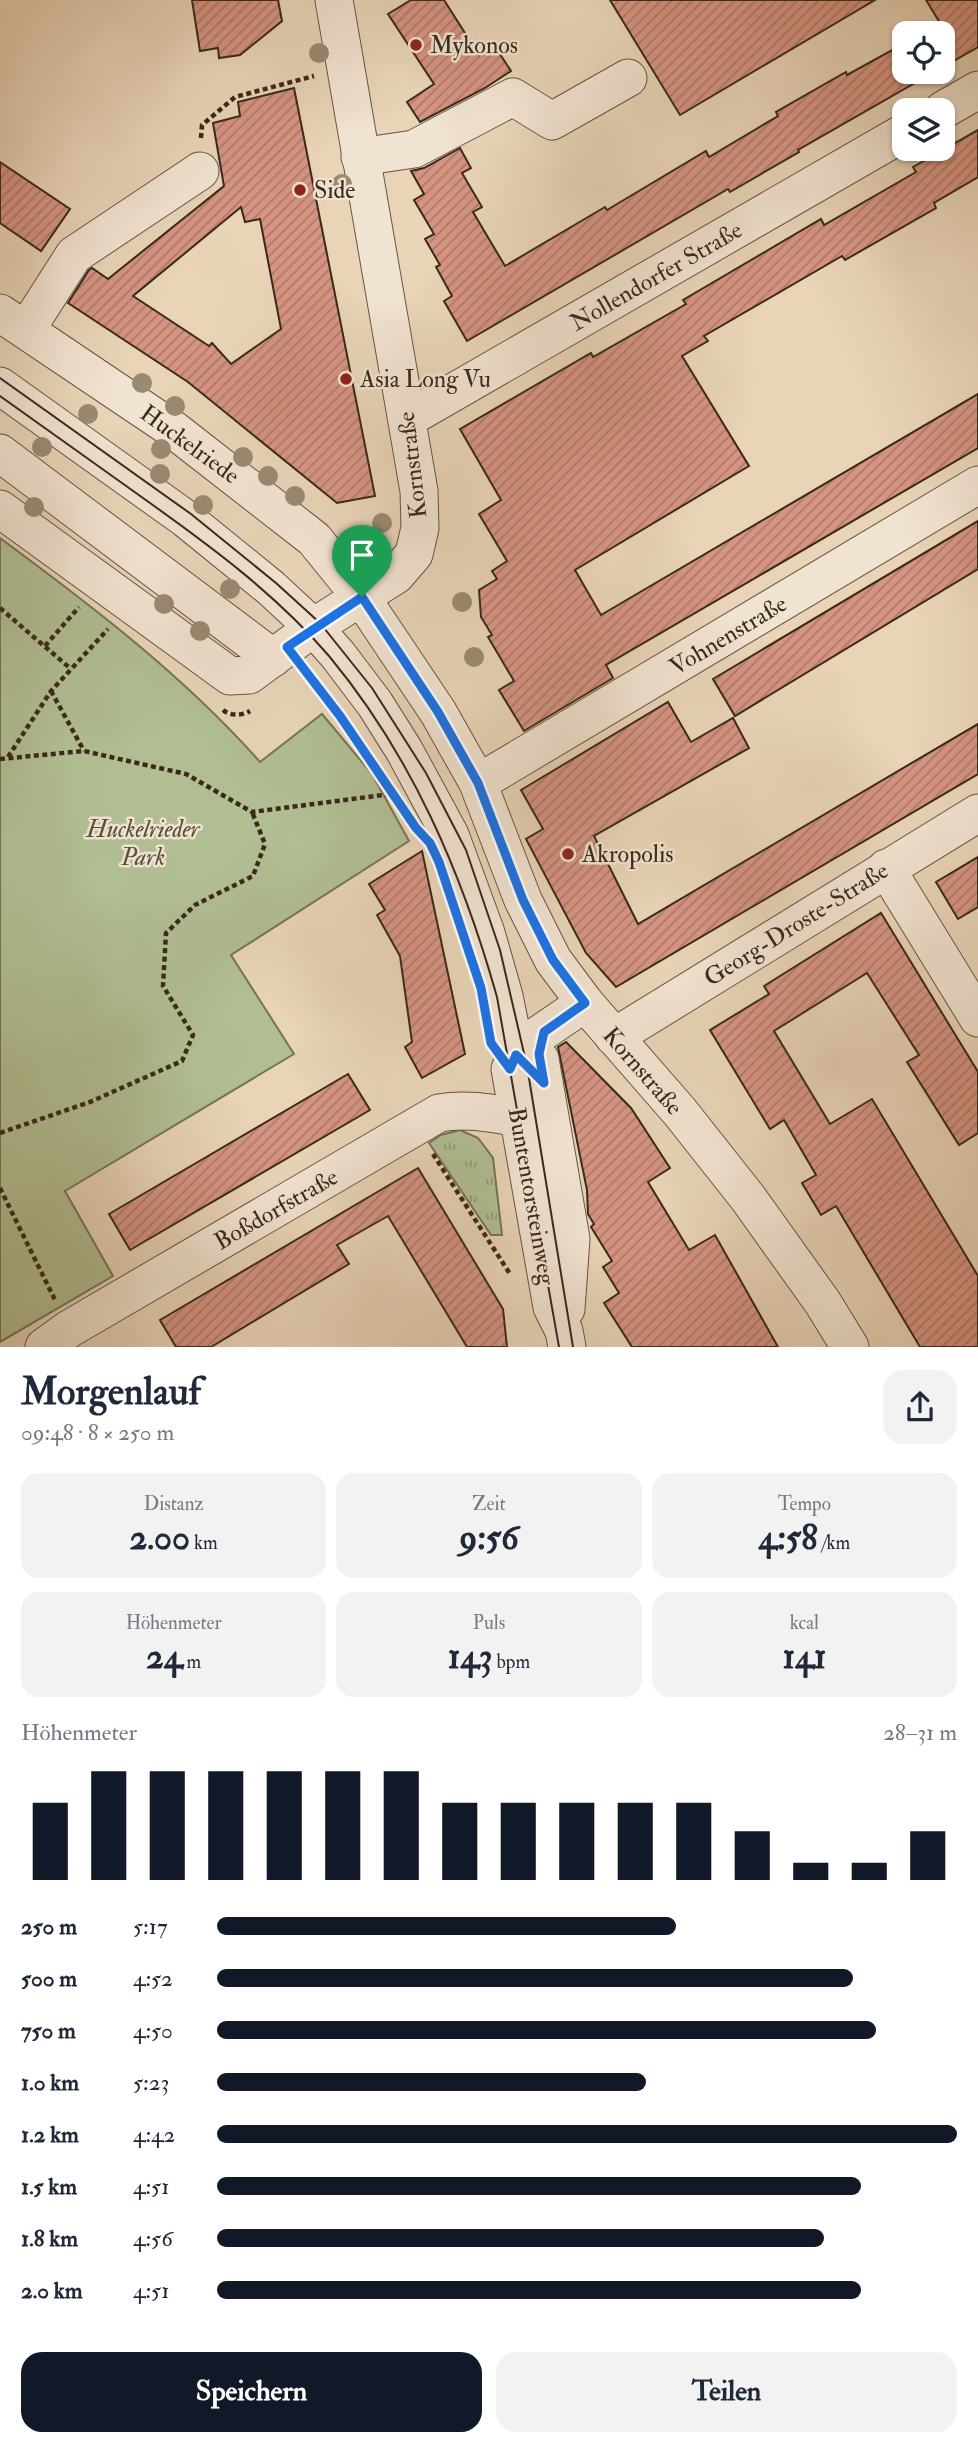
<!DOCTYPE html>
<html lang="de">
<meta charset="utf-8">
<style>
:root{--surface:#fff;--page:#f2f2f3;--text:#1f2937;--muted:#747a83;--accent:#111827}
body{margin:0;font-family:"IM FELL Double Pica",serif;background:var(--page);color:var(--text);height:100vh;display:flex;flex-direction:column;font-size:26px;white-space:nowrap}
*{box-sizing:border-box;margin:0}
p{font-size:23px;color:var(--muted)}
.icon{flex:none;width:38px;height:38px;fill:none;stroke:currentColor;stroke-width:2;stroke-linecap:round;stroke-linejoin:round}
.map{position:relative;height:1347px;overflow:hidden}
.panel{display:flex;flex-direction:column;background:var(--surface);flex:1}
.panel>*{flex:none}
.tools{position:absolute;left:892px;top:21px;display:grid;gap:14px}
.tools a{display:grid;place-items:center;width:63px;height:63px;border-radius:14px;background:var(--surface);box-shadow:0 2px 5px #0004;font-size:35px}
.pin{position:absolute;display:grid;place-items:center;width:60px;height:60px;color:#fff;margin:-72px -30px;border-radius:50% 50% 50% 0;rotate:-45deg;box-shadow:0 0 7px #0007}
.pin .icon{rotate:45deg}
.round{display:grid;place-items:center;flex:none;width:74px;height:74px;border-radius:21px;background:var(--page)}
.summary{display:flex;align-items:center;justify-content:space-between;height:119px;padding:0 21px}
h1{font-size:38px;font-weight:800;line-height:52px}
.stats{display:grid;grid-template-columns:repeat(3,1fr);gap:10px;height:119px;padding:7px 21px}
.stats div{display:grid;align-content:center;border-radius:18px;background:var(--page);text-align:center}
.stats b{font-size:35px;font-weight:800}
.stats small{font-size:19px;font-weight:400}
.stats p{font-size:19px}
.chart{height:196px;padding:14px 21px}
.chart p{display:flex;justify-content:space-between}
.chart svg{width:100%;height:126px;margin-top:7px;stroke:var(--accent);stroke-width:6}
.cta{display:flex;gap:14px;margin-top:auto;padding:14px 21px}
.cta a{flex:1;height:80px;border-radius:21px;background:var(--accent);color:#fff;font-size:28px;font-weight:800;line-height:80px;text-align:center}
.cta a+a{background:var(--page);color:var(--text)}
ul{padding:0 21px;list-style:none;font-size:23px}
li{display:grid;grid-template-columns:112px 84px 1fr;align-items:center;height:52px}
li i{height:18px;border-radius:9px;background:var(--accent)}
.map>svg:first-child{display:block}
</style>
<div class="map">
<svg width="978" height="1347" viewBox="0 0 978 1347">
<defs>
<pattern id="grass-tufts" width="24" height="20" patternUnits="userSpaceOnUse" patternTransform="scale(1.75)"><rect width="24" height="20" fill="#b1be93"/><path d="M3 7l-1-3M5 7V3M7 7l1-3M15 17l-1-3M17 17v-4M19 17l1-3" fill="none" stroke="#919a77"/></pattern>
<pattern id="building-hatch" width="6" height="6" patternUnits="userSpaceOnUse" patternTransform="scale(1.75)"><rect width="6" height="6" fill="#d69482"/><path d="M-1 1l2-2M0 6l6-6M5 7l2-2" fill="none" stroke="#af796a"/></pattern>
</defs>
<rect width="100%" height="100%" fill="#e9d4b8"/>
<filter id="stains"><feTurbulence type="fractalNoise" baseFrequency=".00286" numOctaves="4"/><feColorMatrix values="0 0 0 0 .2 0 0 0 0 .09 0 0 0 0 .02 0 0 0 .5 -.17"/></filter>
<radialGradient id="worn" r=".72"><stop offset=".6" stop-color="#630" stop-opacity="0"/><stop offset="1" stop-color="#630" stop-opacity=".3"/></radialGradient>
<path fill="url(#grass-tufts)" stroke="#757457" stroke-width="2" d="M460 1130 478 1138 493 1158 502 1235H491L429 1143 441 1135Z"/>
<path fill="#b1be93" stroke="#757457" stroke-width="2" d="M0 538C92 606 184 676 260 762L322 714 372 774 409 841 231 955 294 1054 65 1191 113 1276 0 1342Z"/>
<g fill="url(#building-hatch)" stroke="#39291b" stroke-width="2" fill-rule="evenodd">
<path d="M192 0H278L282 21 240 55 219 58 218 48 200 51Z"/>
<path d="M411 0H444L479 55 494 45 511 71 485 88 420 122 407 102 434 84 388 14Z"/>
<path d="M610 0H875L680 115Z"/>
<path d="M926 0H978V47L943 67V33H922L940 23Z"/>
<path d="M905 43V72H934L798 150 799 152 730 192 728 189 467 341 444 301 452 296 436 267 440 265 425 239 434 234 414 200 424 194 411 171 424 168 460 148 471 168 462 173 482 207 473 212 505 266 605 207 607 210 706 151 709 157 778 116 776 112 846 72 847 75Z"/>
<path d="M294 88 375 496 337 503 188 382 68 303 89 270 92 268 108 279 224 186 213 123 240 116 238 102ZM241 207 245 222 260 219 281 329 231 364 212 343 209 346 133 296Z"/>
<path d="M978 130V177L934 203 936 208 845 260 842 256 704 336 708 341 682 356 749 466 575 570 601 615 978 394V448L606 665 613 678 524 731 499 690 514 681 488 637 492 635 481 617 479 590 497 579 492 571 507 561 479 514 501 500 460 429 591 353 593 357 686 304 683 300 821 219 824 225 916 172 913 167Z"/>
<path d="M0 162 70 209 41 251 0 223Z"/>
<path d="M978 521V569L735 716 713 679Z"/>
<path d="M668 702 691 742 733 718 749 748 594 836 638 924 978 724V774L616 987 586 953 526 839 543 829 521 790Z"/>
<path d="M422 851 465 1054 422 1078 405 1047 412 1042 400 956 377 915 385 910 369 884Z"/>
<path d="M978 857V907L958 919 936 882Z"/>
<path d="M881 913 978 1072V1133L959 1145 907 1062 919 1055 867 973 774 1031 830 1124 872 1099 978 1276V1347H920L836 1206 821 1215 802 1183 816 1175 784 1120 770 1129 710 1030 769 994 764 986Z"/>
<path d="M566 1042 631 1108 670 1168 648 1182 689 1250 715 1235 778 1347H632L604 1303 619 1293 603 1267 612 1261 591 1227 594 1224 588 1214 587 1190 558 1047Z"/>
<path d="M348 1074 370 1110 130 1250 109 1214Z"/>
<path d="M418 1168 503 1309 507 1347H467L388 1216 337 1245 349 1264 211 1347H176L160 1320Z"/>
</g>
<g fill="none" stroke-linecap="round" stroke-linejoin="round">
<defs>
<g id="minor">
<path d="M943 110 978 90"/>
<path d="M360 157 414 149 513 97 552 121 628 78"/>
<path d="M0 313 174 430 314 539 361 597 438 712 478 783 523 900 553 960 585 1003 680 1112 748 1198 823 1303 850 1347"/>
<path d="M26 330 74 255 200 171"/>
<path d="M0 386 186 519 271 588 314 628 338 655 375 704 404 750 450 835 486 933 504 996 516 1055 544 1083"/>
<path d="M407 419 905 132"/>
<path d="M0 453 273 658"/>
<path d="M0 509 230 676 249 675 320 623 396 575 414 554 420 528 419 491 334 0"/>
<path d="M478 783 978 485"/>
<path d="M886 868 978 1018"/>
<path d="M614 1037 978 813"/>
<path d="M540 1059 571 1239 566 1309"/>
<path d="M44 1347 69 1329 439 1113C467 1108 491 1113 519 1118"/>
<path d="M567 1347 564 1331 552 1307 510 1069 522 1046 585 1003"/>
</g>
</defs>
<use href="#minor" stroke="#655442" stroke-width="39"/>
<g stroke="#39291b" stroke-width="4.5" stroke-dasharray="5 3.5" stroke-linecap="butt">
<path d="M201 138 202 125 235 97 314 76"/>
<path d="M0 608 71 669"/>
<path d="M45 646 79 607"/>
<path d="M51 691 84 751"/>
<path d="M223 710C230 716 242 716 250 711"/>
<path d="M8 757 51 691 108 629"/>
<path d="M0 759 84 751 186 774 252 812 391 794"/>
<path d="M0 1133 90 1102 182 1061 193 1035 163 986 166 933 195 905 253 876 265 844 252 812"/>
<path d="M433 1154 510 1274"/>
<path d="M0 1188 55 1300"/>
</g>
<use href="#minor" stroke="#f1e3d1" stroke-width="37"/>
<g stroke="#39291b" stroke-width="2">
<path d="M0 378 191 514 276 583 320 623 372 688 426 773 466 850 500 950 527 1066 573 1347"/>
<path d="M0 396C48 430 95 464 143 498 209 545 276 594 329 656 412 756 462 873 497 997L559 1347"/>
</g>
</g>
<g fill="#998a72">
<circle cx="319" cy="53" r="10"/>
<circle cx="342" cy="184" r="10"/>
<circle cx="142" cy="383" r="10"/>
<circle cx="175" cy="406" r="10"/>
<circle cx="88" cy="414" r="10"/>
<circle cx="42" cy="447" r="10"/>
<circle cx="161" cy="449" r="10"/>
<circle cx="243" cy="457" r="10"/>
<circle cx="160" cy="474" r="10"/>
<circle cx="268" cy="476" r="10"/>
<circle cx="295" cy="496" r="10"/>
<circle cx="203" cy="505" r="10"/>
<circle cx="34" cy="507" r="10"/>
<circle cx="382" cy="523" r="10"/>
<circle cx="230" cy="589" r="10"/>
<circle cx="462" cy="602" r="10"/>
<circle cx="164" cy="604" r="10"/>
<circle cx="200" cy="631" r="10"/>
<circle cx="474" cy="657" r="10"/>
</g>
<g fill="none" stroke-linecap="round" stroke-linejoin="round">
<defs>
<path id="route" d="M362 597 438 712 478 783 523 900 553 960 585 1003 544 1032 539 1054 544 1083 516 1055 510 1069 491 1043 481 988 439 862 430 843 416 828 340 716 287 647Z"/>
</defs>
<use href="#route" stroke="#fff" stroke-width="14"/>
<use href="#route" stroke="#1a73e8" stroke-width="9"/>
</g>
<g fill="#8f2418" stroke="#f1e3d1" stroke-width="2.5">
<circle cx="416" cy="45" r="7"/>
<circle cx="300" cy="190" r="7"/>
<circle cx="346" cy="379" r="7"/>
<circle cx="568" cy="854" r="7"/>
</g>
<g text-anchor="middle" stroke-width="5" stroke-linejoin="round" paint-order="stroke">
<g font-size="24" fill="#39291b" stroke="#f1e3d1" text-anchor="start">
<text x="430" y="53">Mykonos</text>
<text x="314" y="198">Side</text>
<text x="360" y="387">Asia Long Vu</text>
<text x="582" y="862">Akropolis</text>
</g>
<g font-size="24" fill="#39291b" stroke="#f1e3d1">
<text transform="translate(656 276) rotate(-30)" y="8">Nollendorfer Straße</text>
<text transform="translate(190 444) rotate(36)" y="8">Huckelriede</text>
<text transform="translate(412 465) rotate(-97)" y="8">Kornstraße</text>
<text transform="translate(728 635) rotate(-31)" y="8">Vohnenstraße</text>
<text transform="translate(796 924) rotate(-32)" y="8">Georg-Droste-Straße</text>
<text transform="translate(643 1071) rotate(49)" y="8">Kornstraße</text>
<text transform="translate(532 1196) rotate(80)" y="8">Buntentorsteinweg</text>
<text transform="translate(276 1209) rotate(-30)" y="8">Boßdorfstraße</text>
</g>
<g font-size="24" font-style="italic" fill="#574e39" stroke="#f1e3d1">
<text x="143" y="837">Huckelrieder<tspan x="143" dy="28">Park</tspan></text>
</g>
</g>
<rect width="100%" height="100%" filter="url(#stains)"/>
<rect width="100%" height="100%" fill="url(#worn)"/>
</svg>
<div class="tools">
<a><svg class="icon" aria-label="locate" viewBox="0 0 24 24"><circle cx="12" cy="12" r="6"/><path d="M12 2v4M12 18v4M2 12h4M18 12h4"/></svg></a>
<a><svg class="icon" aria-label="layers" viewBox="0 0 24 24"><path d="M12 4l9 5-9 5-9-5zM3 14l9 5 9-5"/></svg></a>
</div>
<div class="pin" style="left:362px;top:597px;background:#1e9e55"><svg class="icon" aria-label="arrive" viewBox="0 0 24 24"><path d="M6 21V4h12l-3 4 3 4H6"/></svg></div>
</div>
<section class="panel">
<div class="summary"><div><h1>Morgenlauf</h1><p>09:48 · 8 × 250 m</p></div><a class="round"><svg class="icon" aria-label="share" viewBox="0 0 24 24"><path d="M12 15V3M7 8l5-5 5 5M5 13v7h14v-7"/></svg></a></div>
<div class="stats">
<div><p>Distanz</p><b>2.00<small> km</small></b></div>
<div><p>Zeit</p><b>9:56</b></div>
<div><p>Tempo</p><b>4:58<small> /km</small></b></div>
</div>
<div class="stats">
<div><p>Höhenmeter</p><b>24<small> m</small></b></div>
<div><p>Puls</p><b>143<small> bpm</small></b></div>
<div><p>kcal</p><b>141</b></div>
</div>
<div class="chart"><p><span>Höhenmeter</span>28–31 m</p>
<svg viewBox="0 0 160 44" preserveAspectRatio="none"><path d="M5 44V17M15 44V6M25 44V6M35 44V6M45 44V6M55 44V6M65 44V6M75 44V17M85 44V17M95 44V17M105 44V17M115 44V17M125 44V27M135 44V38M145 44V38M155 44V27"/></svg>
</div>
<ul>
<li><b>250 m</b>5:17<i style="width:62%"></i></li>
<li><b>500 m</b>4:52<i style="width:86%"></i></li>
<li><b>750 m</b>4:50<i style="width:89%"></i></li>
<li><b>1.0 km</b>5:23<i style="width:58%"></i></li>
<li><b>1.2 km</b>4:42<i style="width:100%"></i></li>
<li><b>1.5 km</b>4:51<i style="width:87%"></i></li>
<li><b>1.8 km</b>4:56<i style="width:82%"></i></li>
<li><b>2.0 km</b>4:51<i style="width:87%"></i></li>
</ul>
<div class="cta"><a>Speichern</a><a>Teilen</a></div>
</section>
